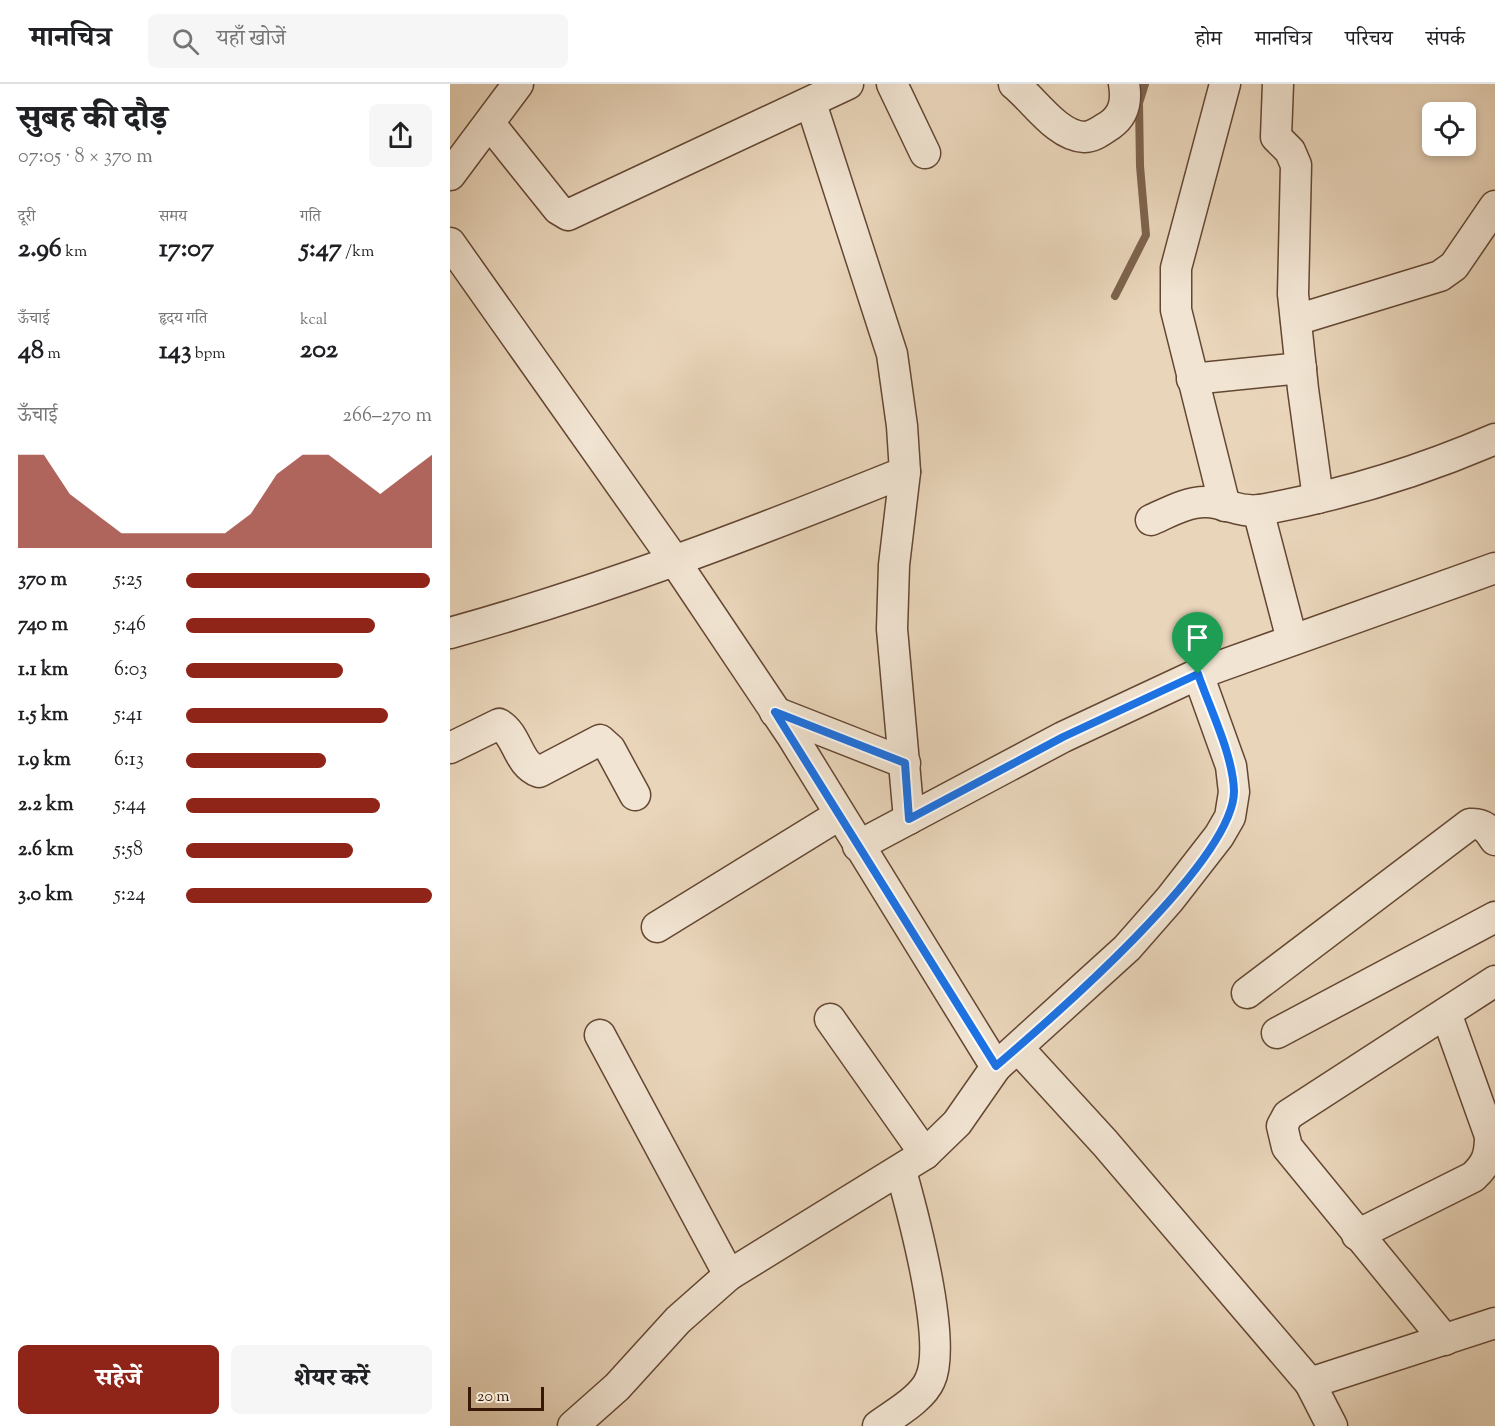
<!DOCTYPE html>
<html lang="hi">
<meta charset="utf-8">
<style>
:root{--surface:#fff;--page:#f6f6f6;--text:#202124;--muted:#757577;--line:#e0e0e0;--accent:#8f2418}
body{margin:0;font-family:"Sorts Mill Goudy","Noto Serif Devanagari",serif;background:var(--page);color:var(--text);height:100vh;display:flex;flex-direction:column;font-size:22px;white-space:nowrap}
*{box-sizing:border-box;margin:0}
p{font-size:20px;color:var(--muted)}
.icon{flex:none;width:33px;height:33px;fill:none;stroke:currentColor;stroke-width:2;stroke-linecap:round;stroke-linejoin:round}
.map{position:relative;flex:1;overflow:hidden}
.drawer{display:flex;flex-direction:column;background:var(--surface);width:450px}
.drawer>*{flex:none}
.tools{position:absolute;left:972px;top:18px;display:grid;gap:12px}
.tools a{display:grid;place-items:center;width:54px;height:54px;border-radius:9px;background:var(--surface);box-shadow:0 3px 9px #0003;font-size:30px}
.scale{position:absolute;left:18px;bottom:15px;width:76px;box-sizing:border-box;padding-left:6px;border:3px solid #371806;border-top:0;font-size:16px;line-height:21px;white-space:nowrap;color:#371806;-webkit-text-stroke:4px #f1e4d2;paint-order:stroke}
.pin{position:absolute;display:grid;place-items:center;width:51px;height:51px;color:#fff;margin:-62px -26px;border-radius:50% 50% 50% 0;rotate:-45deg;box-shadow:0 0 6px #0007}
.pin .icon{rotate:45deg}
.round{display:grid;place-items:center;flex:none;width:63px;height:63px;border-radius:9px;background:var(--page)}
.head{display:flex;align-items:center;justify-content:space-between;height:102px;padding:0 18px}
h1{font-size:33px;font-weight:800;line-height:45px}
.figures{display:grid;grid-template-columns:repeat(3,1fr);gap:9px;height:102px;padding:6px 18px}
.figures div{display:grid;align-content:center}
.figures b{font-size:26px;font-weight:800}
.figures small{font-size:16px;font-weight:400}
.figures p{font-size:16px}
.chart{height:168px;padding:12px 18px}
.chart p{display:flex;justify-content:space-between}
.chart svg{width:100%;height:108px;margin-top:6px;fill:var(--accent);opacity:.7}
.action{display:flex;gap:12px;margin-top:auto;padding:12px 18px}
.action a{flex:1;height:69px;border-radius:9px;background:var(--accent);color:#fff;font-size:24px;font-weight:800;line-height:69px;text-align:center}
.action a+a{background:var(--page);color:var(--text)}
ul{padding:0 18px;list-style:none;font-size:20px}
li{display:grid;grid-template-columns:96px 72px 1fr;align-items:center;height:45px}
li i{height:15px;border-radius:8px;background:var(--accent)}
header{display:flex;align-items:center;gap:36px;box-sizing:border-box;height:84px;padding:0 30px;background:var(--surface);border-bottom:2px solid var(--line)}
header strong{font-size:28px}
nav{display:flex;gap:33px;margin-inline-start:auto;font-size:21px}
.search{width:420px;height:54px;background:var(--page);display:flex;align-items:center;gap:15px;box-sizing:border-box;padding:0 21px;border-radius:9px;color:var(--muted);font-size:22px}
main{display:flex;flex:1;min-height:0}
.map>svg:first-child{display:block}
</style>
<header>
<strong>मानचित्र</strong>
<div class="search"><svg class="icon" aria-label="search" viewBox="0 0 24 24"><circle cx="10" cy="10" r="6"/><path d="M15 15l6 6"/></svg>यहाँ खोजें</div>
<nav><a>होम</a><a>मानचित्र</a><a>परिचय</a><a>संपर्क</a></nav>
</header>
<main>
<section class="drawer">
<div class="head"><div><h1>सुबह की दौड़</h1><p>07:05 · 8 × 370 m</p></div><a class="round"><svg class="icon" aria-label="share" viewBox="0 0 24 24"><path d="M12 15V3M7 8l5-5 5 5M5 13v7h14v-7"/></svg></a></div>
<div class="figures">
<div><p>दूरी</p><b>2.96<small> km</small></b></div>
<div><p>समय</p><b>17:07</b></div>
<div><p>गति</p><b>5:47<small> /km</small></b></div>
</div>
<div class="figures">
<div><p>ऊँचाई</p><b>48<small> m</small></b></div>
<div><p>हृदय गति</p><b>143<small> bpm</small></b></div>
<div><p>kcal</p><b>202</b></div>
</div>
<div class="chart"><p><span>ऊँचाई</span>266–270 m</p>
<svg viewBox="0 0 160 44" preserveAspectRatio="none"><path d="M0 44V6L10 6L20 22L30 30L40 38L50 38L60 38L70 38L80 38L90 30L100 14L110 6L120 6L130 14L140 22L150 14L160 6V44z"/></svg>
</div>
<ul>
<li><b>370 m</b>5:25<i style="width:99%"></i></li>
<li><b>740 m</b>5:46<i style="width:77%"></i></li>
<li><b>1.1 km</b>6:03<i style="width:64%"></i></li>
<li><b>1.5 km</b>5:41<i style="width:82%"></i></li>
<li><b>1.9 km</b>6:13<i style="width:57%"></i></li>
<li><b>2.2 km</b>5:44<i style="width:79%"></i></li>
<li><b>2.6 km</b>5:58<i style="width:68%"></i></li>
<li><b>3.0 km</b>5:24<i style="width:100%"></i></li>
</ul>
<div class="action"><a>सहेजें</a><a>शेयर करें</a></div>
</section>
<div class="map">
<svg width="1045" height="1342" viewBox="0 0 1045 1342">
<rect width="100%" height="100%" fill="#e9d5ba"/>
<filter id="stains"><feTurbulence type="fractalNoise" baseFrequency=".00333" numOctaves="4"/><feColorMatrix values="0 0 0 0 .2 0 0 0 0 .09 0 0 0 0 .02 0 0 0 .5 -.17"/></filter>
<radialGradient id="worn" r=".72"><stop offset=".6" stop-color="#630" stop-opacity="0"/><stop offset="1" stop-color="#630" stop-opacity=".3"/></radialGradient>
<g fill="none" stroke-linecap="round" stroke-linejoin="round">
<path stroke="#7d634d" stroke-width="8" d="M665 212 696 151 690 82 689 19 695 0"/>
<defs>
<g id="minor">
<path d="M442 0 475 69"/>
<path d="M564 0C584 16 607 52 634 53 644 53 652 46 660 41 674 31 677 17 674 0"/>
<path d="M775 0 726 184V226L775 422"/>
<path d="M828 0 826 53 840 67 846 81 843 210 853 305 868 414"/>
<path d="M40 40 108 125 118 131 398 0"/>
<path d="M0 91 68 0"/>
<path d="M0 159 224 476 342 652 546 983"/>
<path d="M846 236 990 192 1004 182 1045 122"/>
<path d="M742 295 851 284"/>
<path d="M455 388 444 481 442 545 459 735"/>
<path d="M808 426 842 556"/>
<path d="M701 436C717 429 738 417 757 418 776 419 790 429 810 426 889 412 971 387 1045 355"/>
<path d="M0 549C155 506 306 448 455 388L452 342 442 270 361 19"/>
<path d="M325 628 455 679"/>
<path d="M0 664 49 640C68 651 67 680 89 688L150 656 160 665 185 711"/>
<path d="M408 762 613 653 748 590 1045 484"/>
<path d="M207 843 389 731"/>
<path d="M797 909 1020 740C1034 739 1038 745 1045 756"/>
<path d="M380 935 475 1070"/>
<path d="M827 949 1045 833"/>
<path d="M150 951 279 1191"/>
<path d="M568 964 655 1059 860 1299"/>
<path d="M907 1151 1023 1093C1037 1080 1040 1071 1040 1052L996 929"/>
<path d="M995 1256 837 1063 832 1042 838 1031 1045 897"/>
<path d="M123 1342 167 1303 228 1236 279 1191 475 1070 507 1039 546 983 677 864 720 815 769 752 780 733 784 708 781 682 748 590"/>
<path d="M428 1342C444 1330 472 1315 480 1296 498 1258 463 1130 451 1087"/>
<path d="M882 1342 860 1299 1045 1239"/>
</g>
</defs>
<use href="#minor" stroke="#644733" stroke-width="33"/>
<use href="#minor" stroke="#f1e4d2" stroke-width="30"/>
</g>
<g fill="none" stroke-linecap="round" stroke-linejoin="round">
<defs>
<path id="route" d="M748 590C760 625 783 671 784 707 784 777 601 935 546 982L325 628 455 679 459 735 613 653Z"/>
</defs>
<use href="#route" stroke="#fff" stroke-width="12"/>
<use href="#route" stroke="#1a73e8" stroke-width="8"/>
</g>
<rect width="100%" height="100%" filter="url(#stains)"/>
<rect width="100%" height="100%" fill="url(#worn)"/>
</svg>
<div class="tools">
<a><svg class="icon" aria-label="locate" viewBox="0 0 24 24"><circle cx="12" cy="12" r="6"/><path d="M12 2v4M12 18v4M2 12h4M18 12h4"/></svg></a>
</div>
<div class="scale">20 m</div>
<div class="pin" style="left:748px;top:590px;background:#1e9e55"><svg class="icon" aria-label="arrive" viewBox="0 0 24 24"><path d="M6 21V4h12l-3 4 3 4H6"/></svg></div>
</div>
</main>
